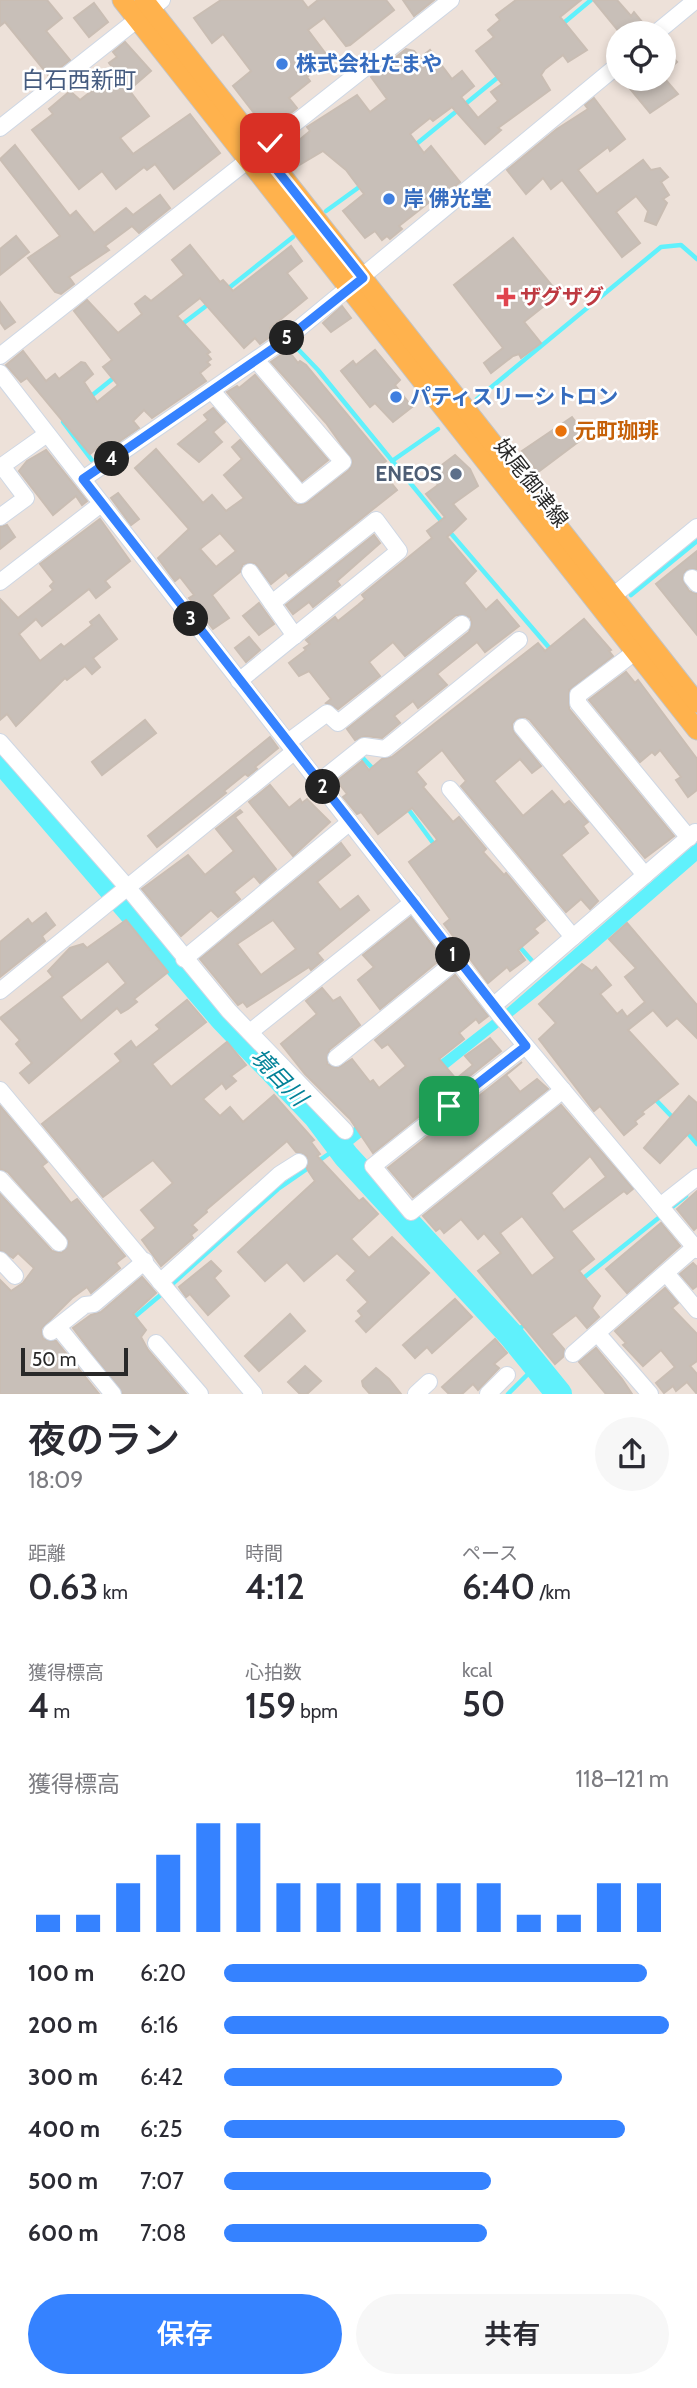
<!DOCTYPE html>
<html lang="ja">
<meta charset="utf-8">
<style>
:root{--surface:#fff;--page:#f7f7f7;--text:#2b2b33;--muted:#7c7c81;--accent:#3582ff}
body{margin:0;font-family:Cabin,"Noto Sans JP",sans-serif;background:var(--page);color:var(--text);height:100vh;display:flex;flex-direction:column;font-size:26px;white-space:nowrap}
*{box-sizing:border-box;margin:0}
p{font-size:23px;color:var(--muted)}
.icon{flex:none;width:38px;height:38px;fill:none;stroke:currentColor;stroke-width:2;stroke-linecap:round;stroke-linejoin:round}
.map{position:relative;height:1394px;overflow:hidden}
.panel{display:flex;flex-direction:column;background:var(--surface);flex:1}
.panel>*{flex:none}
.buttons{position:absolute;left:606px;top:21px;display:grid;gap:14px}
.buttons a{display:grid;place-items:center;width:70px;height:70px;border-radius:50%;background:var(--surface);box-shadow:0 4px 10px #0003;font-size:35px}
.scale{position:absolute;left:21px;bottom:18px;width:107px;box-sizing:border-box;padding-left:7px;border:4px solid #292929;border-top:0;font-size:19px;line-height:24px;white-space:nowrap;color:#292929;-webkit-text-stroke:5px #fff;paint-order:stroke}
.pin{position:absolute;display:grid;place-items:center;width:60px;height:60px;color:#fff;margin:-30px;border-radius:14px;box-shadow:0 4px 10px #0006}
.km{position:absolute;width:35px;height:35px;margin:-18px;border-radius:50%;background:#222;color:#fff;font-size:19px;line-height:35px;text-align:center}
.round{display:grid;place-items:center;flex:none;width:74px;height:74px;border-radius:37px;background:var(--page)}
.head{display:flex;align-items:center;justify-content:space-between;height:119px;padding:0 28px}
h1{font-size:38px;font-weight:600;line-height:52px}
.stats{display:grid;grid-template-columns:repeat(3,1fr);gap:10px;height:119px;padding:7px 28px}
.stats div{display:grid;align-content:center}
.stats b{font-size:35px;font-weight:600}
.stats small{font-size:19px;font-weight:400}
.stats p{font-size:19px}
.chart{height:196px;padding:14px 28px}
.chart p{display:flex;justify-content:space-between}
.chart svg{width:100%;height:126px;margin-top:7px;stroke:var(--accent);stroke-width:6}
.cta{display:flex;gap:14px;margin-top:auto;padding:14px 28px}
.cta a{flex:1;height:80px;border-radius:42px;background:var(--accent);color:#fff;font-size:28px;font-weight:600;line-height:80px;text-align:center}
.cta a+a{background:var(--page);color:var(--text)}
ul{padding:0 28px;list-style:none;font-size:23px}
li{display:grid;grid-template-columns:112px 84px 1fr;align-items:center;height:52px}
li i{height:18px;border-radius:9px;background:var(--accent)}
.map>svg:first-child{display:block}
</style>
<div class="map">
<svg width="697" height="1394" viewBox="0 0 697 1394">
<rect width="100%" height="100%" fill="#ede1d9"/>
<path fill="#60f1fc" d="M697 842V861L590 954 343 1152 335 1142 506 1009Z"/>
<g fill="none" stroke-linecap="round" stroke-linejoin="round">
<g stroke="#60f1fc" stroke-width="4.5">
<path d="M560 26 591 0"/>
<path d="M414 146 502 74"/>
<path d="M326 211 362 185"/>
<path d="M225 291 293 237"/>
<path d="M272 322 318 370 443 523"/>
<path d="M181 325 210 303"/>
<path d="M90 397 116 376"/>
<path d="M477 399 661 247 681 245 697 259"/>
<path d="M65 419 63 422 94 463"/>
<path d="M392 461 438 429"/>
<path d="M448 530 552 651"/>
<path d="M631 595 697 541"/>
<path d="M361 756 375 771"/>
<path d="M406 806 436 847"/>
<path d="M518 945 533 962"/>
<path d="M655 1099 675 1120"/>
<path d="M686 1131 697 1144"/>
<path d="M581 1280 686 1196"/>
<path d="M169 1287 278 1189 343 1144"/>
<path d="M132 1319 163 1293"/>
<path d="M511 1335 527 1323"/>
<path d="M508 1394 536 1366"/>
</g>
<path stroke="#60f1fc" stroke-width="26" d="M0 759 223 1019 316 1116 346 1156 511 1335 559 1394"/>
</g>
<g fill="#c8bfb8" stroke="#c9bdb3" stroke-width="2" fill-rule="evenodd">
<path d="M0 0H47L62 18 46 31 70 60 49 76 5 22 0 26Z"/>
<path d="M221 0H302L308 8 318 0H386L394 10 350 45 346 46 324 18 308 30 329 58 307 77 310 81 289 98 297 108 268 131 233 86 251 71 223 34 212 43 194 18Z"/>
<path d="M403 0H434L414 16Z"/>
<path d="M516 0H581L560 17 587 50 568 62 563 55 545 69 541 75 550 90 498 128 501 130 485 144 452 107 433 121 430 118 410 134 424 153 431 146 460 182 443 196 441 193 399 226 402 229 390 239 387 236 382 240 375 231 365 238 343 211 364 194 346 170 323 151 296 167 285 152 310 131 307 127 357 95 370 112 387 99 371 77 406 49 414 51 420 58 430 50 452 79 462 71 474 86 461 97 478 118 498 101 491 92 502 84 476 51 494 37 488 30 500 20 496 15Z"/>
<path d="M593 0H617L631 16 634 12 647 28 646 33H620Z"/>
<path d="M94 3 108 22 89 37 74 18Z"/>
<path d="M125 42 151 71 129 90 149 116 120 138 133 154 190 114 220 153 174 189 155 164 147 170 144 167 116 189 102 171 79 189 32 130 53 114 49 109 70 91 80 100 116 72 109 63 117 57 113 52Z"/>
<path d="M663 47 677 62 663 74Z"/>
<path d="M622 79H665L678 94 650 113Z"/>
<path d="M594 98 625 139 610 151 608 147 578 170 597 194 643 160 651 170 660 168 668 177 661 182 669 195 663 199 667 203 656 225 645 221 648 211 636 196 616 212 640 243 622 257 562 180 551 189 543 178 526 194 507 170 557 129 588 109 585 105Z"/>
<path d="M15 145 70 216 76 211 94 233 126 208 133 215 160 195 170 208 139 233 132 226 105 246 109 250 69 277 74 284 61 294 55 292 28 258 60 236 0 159Z"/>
<path d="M16 236 29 252 0 275V249Z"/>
<path d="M513 238 559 294 524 322 541 343 521 358 519 354 513 356 491 373 484 363 503 348 454 285Z"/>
<path d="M190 245 220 282 223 280 233 291 291 246 302 261 287 273 307 298 270 328 274 334 260 344 255 338 244 348 200 298 177 316 210 352 207 354 211 359 207 362 210 365 200 373 206 381 152 418 144 410 133 421 139 428 107 450 102 444 90 454 27 378 21 382 6 365 23 351 46 381 55 374 59 379 81 362 85 363 93 374 84 382 97 402 118 385 103 367 112 360 74 311 87 300 118 333 142 314 135 304 145 296 151 301 184 275 172 260Z"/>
<path d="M0 302 15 322 5 329 0 322Z"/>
<path d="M342 306 351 318 331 332 323 323Z"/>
<path d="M288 350 298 363 300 361 306 365 386 461 382 464 387 470 383 473 397 490 289 576 286 572 271 584 255 563 243 564 240 572 212 595 229 618 213 629 189 598 194 595 180 577 175 581 158 558 189 529 135 468 156 449 203 503 212 495 226 511 244 498 224 475 242 459 232 447 240 440 293 502 298 505 307 503 349 470 353 461 326 423 271 362ZM220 533 236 551 216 567 200 549Z"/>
<path d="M375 350 400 380 395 385 412 407 393 422 375 403 370 407 341 371 353 361 356 365Z"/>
<path d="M255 375 328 460 302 481 227 392 237 386 239 388Z"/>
<path d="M213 408 225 422 213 432 222 442 199 462 178 444 208 420 204 415Z"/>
<path d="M572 417 586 436 538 472 522 451Z"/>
<path d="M46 450 87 501 82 505 76 496 53 515 19 471 27 461Z"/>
<path d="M455 455 470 469 478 486 453 504 466 519 447 537 476 571 464 583 486 610 497 600 519 626 485 652 477 642 437 674 447 685 418 708 413 701 394 716 400 723 382 738 365 736 355 740 347 729 469 632 472 623 470 617 456 615 405 656 393 642 369 662 380 676 338 709 326 703 331 699 309 671 299 676 289 663 306 650 304 648 310 644 306 640 335 617 338 621 358 605 365 599 362 595 432 538 427 531 445 517 426 494 438 485 430 474Z"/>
<path d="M118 493 139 519 131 525 111 498Z"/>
<path d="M100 519 130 561 105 581 110 587 96 598 89 589 42 626 36 619 19 634 40 661 61 644 64 647 92 625 90 622 99 615 117 639 93 658 100 667 92 674 85 666 67 680 65 678 16 726 7 714 0 720V599L18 618 53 590 50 586 54 582 40 564Z"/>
<path d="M7 525 15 537 0 549V527Z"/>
<path d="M374 535 380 543 337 581 340 585 313 607 309 602 293 614 286 605Z"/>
<path d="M697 551V569L686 570 682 579 689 591 697 594V635L656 584Z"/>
<path d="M259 603 274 624 259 635 243 616Z"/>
<path d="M584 619 611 650 609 651 613 656 569 690V709L674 836 645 858 530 720 525 717 516 719 512 724 514 733 541 766 532 773 520 759 494 781 523 816 552 791 564 805 569 801 588 822 583 826 588 833 561 855 598 901 590 909 581 899 566 912 461 786 466 781 442 750 416 772 426 784 423 787 453 822 459 817 486 849 483 852 504 875 506 873 545 920 534 929 538 933 518 950 525 960 510 971 507 967 488 983 444 924 450 919 409 862 437 840 436 838 412 808 378 834 361 812 357 814 343 797 347 794 337 781 362 761 369 770 382 759 392 757 538 643 545 651Z"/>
<path d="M249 637 260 650 246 662 235 648Z"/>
<path d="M626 672 635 683 638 680 697 759V790L688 797 676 780 681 777 660 750 655 755 652 752 640 762 589 700Z"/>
<path d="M145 720 156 733 102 775 92 762Z"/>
<path d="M270 737 278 748 255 767 257 769 248 776 245 774 224 791 226 793 157 847 148 836Z"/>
<path d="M270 785 289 808 300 799 302 803 307 799 330 822 293 856 249 802Z"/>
<path d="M240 810 242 812 235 817 276 869 260 883 254 876 234 892 240 899 218 917 211 910 181 936 142 889 188 855 205 875 234 851 216 829Z"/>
<path d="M341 843 350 855 317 882 340 910 358 896 369 910 317 953 323 960 311 970 309 967 247 1007 243 1002 238 1005 200 959ZM273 920 296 949 261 975 237 944Z"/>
<path d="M46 913 55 925 42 936 45 941 0 977V942L28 919 32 924Z"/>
<path d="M411 917 442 958 380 1009 358 980 374 967 363 955Z"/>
<path d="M126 920 168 972 134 999 137 1002 128 1009 121 1013 117 1008 29 1083 20 1073 32 1063 16 1044 20 1040 0 1018 53 977 48 971 70 948 83 944 87 948ZM108 961 126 983 81 1021 61 997Z"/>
<path d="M627 923 697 1005V1038L677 1018 667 1026 653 1010 628 1030 678 1084 642 1112 644 1114 635 1121 637 1124 624 1135 600 1106 594 1111 539 1039 556 1023 539 1004 582 964 592 971 596 967 611 985 600 994 617 1014 622 1010 627 1017 645 1002 625 977 636 968 609 939Z"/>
<path d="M455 975 488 1016 479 1023 476 1019 459 1033 464 1039 439 1059 456 1079 473 1065 465 1056 490 1038 501 1051 373 1153 350 1119 305 1074 281 1044 317 1014 306 1001 322 988 333 1001 340 997 360 1025 329 1050 327 1064 338 1068 352 1059 370 1082 373 1080 379 1088 406 1066 388 1044 382 1048 375 1040Z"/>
<path d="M187 1000 206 1022 152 1064 171 1087 227 1042 246 1065 231 1076 236 1081 226 1089 222 1083 203 1099 220 1116 230 1107 243 1122 274 1095 314 1140 311 1142 320 1154 317 1156 359 1201 363 1198 378 1214 351 1239 369 1258 392 1237 429 1273 366 1332 356 1321 362 1316 358 1311 368 1302 347 1280 356 1271 337 1253 304 1281 287 1262 265 1281 238 1252 315 1181 307 1169V1156L296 1152 287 1141 206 1210 207 1212 192 1225 197 1230 191 1235 193 1238 161 1266 142 1240 156 1228 141 1210 173 1183 153 1160 103 1197 42 1124 121 1061 115 1054 131 1041 136 1048 160 1029 156 1025Z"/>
<path d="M522 1062 506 1075 520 1092 537 1079 548 1089 413 1197 388 1168Z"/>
<path d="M689 1096 697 1103V1140L690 1132 660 1163 644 1148Z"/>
<path d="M561 1105 633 1189 627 1194 624 1191 571 1231 594 1259 579 1271 600 1296 592 1308 599 1317 587 1328 576 1315 551 1334 564 1349 563 1357 555 1364 478 1271 501 1253 484 1233 478 1239 461 1219 444 1233 440 1228 436 1231 423 1216ZM590 1156 606 1177 564 1210 551 1193ZM522 1216 555 1258 532 1276 500 1233Z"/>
<path d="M0 1106 47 1162 42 1166 71 1203 77 1199 125 1256 116 1263 120 1268 91 1293 87 1287 72 1298 41 1329 43 1339 56 1341 99 1394H0V1280L11 1291 23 1283 34 1268 18 1253 13 1258 0 1250V1194L52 1251 62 1253 69 1241 8 1172 0 1169Z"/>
<path d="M697 1191V1227L694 1230 677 1209Z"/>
<path d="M661 1223 680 1246 627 1293 606 1269Z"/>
<path d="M211 1261 221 1271 214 1278 229 1296 208 1315 190 1294 186 1297 179 1287Z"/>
<path d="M693 1263 697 1267V1286L693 1289 680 1274Z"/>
<path d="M142 1277 156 1293 133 1314 146 1330 141 1337 148 1350 186 1394H123L73 1328 91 1315 101 1312Z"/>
<path d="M665 1288 678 1303 672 1308 697 1334V1361L690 1366 697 1374V1394L687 1382 676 1391 673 1386 664 1393 656 1383 675 1367 661 1350 643 1366 623 1345 626 1343 615 1331Z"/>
<path d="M455 1299 472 1317 432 1353 427 1347 415 1358 403 1345Z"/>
<path d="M290 1314 305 1331 259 1371 245 1356Z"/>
<path d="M495 1339 507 1353 494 1364 499 1368 478 1390 473 1384 462 1394H449L442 1387Z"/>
<path d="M596 1348 622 1379 632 1394H606L579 1362Z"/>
<path d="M305 1366 321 1381 307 1394H300L288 1382Z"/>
<path d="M376 1368 389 1379 401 1394H370L363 1386 362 1381Z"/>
</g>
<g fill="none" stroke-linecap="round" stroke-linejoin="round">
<defs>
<g id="minor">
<path d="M656 33 696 0"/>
<path d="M0 128 162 0"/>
<path d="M0 356 451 0"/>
<path d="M0 373 499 1014 697 1250"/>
<path d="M212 391 301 495 343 462 256 360"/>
<path d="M83 479 290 336 618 65"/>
<path d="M0 517 26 498 2 466 47 434"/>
<path d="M250 572 295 636"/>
<path d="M692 578 697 584"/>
<path d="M0 582 101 504"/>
<path d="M613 596 697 527"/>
<path d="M643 646 578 695V703L689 838"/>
<path d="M239 681 399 551 376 520 272 603"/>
<path d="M522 727 645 875"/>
<path d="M0 742 128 888 229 1011 345 1131"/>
<path d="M288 742 327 713 338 723 462 624"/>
<path d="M319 782 364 746 385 749 519 640"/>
<path d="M450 789 573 937"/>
<path d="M184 959 350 822"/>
<path d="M0 991 295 751"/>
<path d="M493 1006 695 832"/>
<path d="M250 1032 413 902"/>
<path d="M525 1046 373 1166 411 1212 563 1090"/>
<path d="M336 1058 457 960"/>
<path d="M0 1090 254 1394"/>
<path d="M0 1179 59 1243"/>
<path d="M660 1206 697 1177"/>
<path d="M0 1260 15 1276"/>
<path d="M666 1273 697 1310"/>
<path d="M160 1282 280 1174 299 1162"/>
<path d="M58 1327 113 1394"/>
<path d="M51 1332 85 1305 94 1304 145 1261"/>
<path d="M597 1333 650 1394"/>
<path d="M156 1343 200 1394"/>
<path d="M573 1354 695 1247"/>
<path d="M416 1394 429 1382"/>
<path d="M488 1394 507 1375"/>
</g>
<g id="major">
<path d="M122 0 697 730"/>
<path d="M144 0 697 703"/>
</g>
</defs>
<use href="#minor" stroke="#ced7e4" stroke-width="18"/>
<use href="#major" stroke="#c3c3c3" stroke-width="21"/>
<use href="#minor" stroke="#fff" stroke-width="16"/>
<use href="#major" stroke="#ffb24d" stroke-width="19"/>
</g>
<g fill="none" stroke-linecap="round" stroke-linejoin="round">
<defs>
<path id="route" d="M270 143 261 150 363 278 284 341 83 479 526 1046 449 1106"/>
</defs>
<use href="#route" stroke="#fff" stroke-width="14"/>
<use href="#route" stroke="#3582ff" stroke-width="9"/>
</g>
<g fill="#3f7fe0" stroke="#fff" stroke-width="2.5">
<circle cx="282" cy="64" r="7"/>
<circle cx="389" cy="199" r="7"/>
<circle cx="396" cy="397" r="7"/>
</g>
<path fill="#e0444e" stroke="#fff" stroke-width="2.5" d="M502.5 286.5h7v7h7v7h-7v7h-7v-7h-7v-7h7z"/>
<circle fill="#e8710a" stroke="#fff" stroke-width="2.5" cx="561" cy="431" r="7"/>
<circle fill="#5c6f8a" stroke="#fff" stroke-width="2.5" cx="456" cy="474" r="7"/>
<g text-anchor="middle" stroke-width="5" stroke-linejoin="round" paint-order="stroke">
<g font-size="21" font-weight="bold" fill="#366cbe" stroke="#fff" text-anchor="start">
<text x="296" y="71">株式会社たまや</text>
<text x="403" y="206">岸 佛光堂</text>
<text x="410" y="404">パティスリーシトロン</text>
</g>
<g font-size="21" font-weight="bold" fill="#be3a42" stroke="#fff" text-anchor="start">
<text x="520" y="304">ザグザグ</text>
</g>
<g font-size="21" font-weight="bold" fill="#c56008" stroke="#fff" text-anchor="start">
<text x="575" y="438">元町珈琲</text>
</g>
<g font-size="21" font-weight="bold" fill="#4e5e75" stroke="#fff" text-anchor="end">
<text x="442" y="481">ENEOS</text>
</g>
<g font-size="21" fill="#292929" stroke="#fff">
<text transform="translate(531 483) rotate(52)" y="7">妹尾御津線</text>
</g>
<g font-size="23" fill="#455b7f" stroke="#fff">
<text x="79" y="88">白石西新町</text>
</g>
<g font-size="23" font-style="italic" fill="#028298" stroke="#fff">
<text transform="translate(279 1077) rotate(46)" y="8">境目川</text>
</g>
</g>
</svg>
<div class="buttons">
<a><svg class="icon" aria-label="locate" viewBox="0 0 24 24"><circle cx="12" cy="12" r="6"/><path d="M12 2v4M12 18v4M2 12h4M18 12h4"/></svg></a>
</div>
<div class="scale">50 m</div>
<div class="pin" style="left:449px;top:1106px;background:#1e9e55"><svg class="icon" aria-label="arrive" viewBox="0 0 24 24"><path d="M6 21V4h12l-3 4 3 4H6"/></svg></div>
<div class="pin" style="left:270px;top:143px;background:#d93025"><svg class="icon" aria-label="check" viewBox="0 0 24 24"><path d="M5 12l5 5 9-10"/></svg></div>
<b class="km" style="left:453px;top:955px">1</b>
<b class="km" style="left:323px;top:787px">2</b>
<b class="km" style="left:191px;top:619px">3</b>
<b class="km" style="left:112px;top:459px">4</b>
<b class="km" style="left:287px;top:338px">5</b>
</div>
<section class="panel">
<div class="head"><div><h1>夜のラン</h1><p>18:09</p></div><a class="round"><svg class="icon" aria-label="share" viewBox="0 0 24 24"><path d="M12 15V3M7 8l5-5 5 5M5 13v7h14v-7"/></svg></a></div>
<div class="stats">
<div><p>距離</p><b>0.63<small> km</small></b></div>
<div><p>時間</p><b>4:12</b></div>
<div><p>ペース</p><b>6:40<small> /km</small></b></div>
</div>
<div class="stats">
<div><p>獲得標高</p><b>4<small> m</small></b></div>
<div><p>心拍数</p><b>159<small> bpm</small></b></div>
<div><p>kcal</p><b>50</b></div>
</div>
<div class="chart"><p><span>獲得標高</span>118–121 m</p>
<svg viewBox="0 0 160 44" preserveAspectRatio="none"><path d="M5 44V38M15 44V38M25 44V27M35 44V17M45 44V6M55 44V6M65 44V27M75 44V27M85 44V27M95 44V27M105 44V27M115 44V27M125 44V38M135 44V38M145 44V27M155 44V27"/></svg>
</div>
<ul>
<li><b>100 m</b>6:20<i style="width:95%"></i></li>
<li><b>200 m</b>6:16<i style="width:100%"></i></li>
<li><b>300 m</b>6:42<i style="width:76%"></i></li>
<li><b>400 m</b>6:25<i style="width:90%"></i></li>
<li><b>500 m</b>7:07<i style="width:60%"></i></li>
<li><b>600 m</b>7:08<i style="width:59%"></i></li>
</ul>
<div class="cta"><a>保存</a><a>共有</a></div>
</section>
